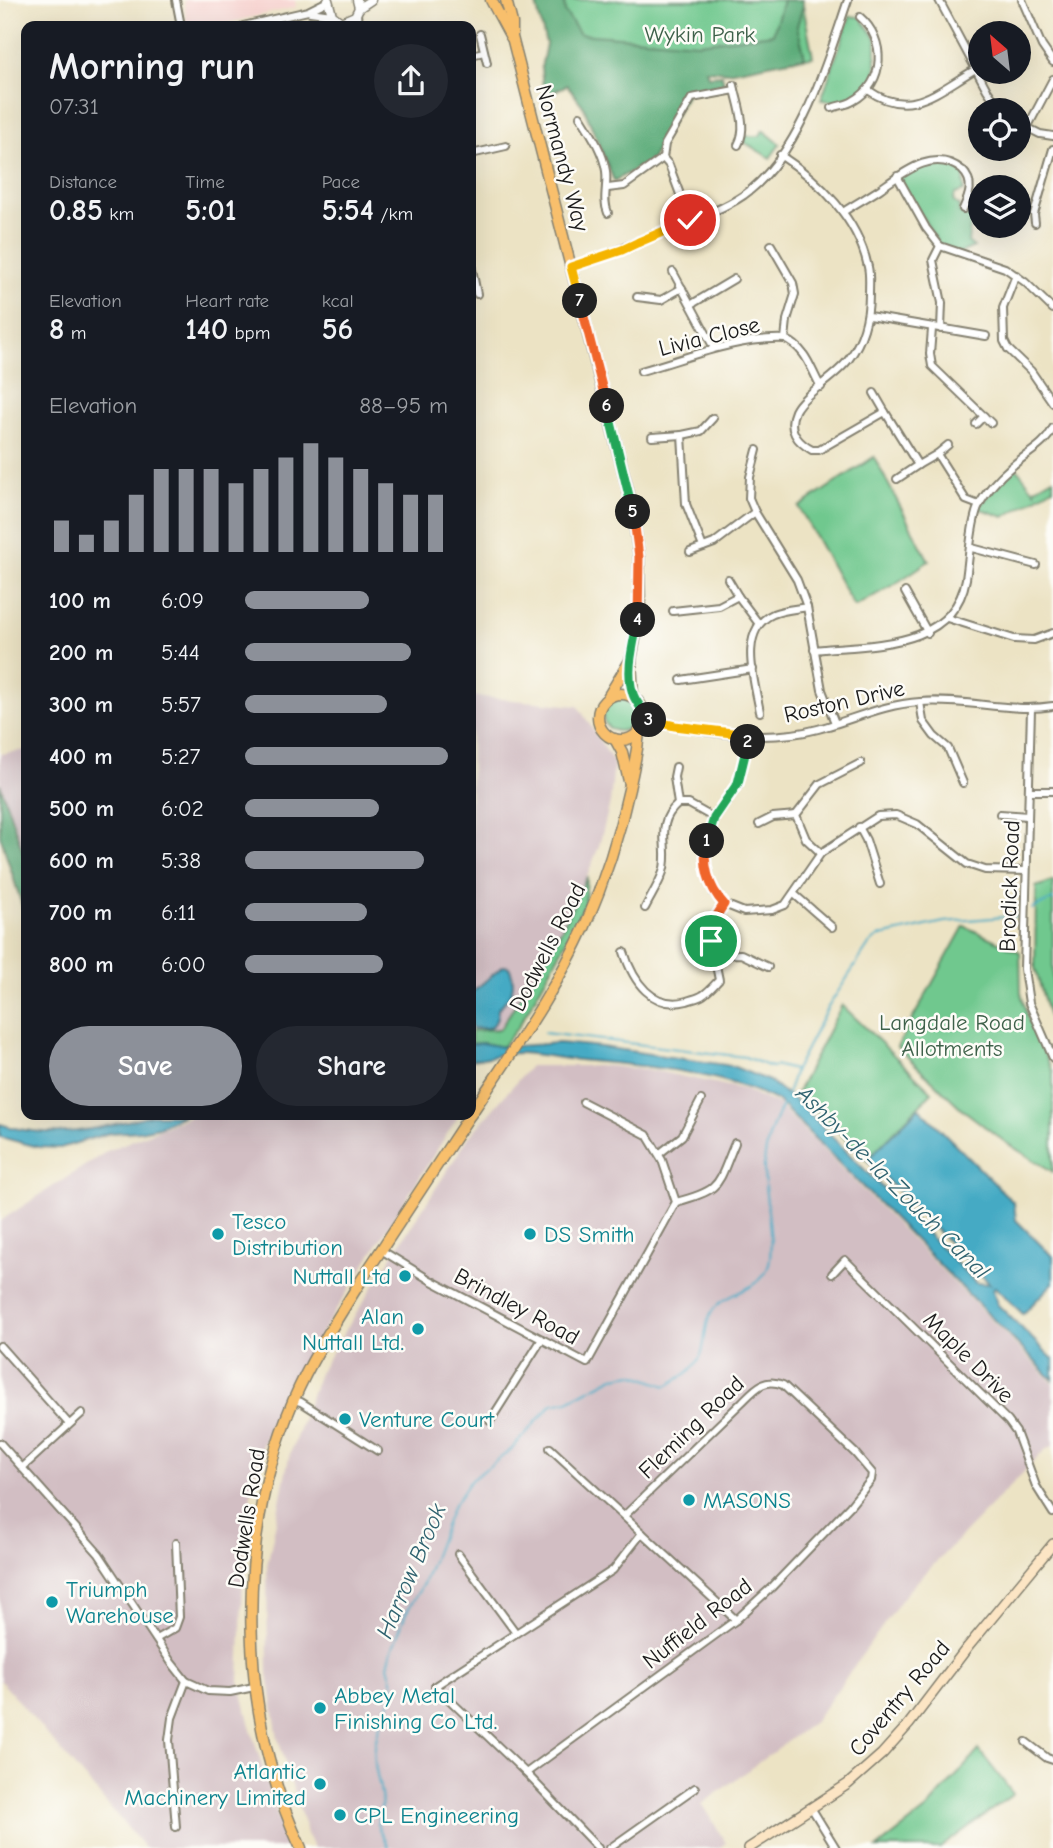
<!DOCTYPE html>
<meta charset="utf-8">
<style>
:root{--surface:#171b24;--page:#242831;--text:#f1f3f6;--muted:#9ea1a6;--accent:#8c9099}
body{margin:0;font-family:"Comic Neue",sans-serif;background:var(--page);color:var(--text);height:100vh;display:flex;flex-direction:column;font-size:26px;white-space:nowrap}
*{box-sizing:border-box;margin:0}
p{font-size:23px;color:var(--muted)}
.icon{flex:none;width:38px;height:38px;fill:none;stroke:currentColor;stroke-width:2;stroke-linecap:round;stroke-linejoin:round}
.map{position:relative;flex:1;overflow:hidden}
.sheet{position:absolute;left:21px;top:21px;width:455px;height:1099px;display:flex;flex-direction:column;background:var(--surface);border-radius:14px;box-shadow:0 7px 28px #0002}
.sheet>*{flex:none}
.needle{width:46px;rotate:332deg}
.fabs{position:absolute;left:968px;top:21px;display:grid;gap:14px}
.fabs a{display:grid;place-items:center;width:63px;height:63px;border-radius:50%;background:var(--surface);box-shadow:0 7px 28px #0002;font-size:35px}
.pin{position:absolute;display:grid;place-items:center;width:60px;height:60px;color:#fff;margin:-30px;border:4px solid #fff;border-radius:50%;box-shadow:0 2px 7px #0007}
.km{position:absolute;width:35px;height:35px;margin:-18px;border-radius:50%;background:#222;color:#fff;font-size:19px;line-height:35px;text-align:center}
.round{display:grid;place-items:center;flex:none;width:74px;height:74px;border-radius:37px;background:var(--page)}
.head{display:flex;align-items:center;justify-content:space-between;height:119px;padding:0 28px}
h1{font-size:38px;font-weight:600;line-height:52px}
.stats{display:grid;grid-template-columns:repeat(3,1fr);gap:10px;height:119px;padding:7px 28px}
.stats div{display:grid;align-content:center}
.stats b{font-size:30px;font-weight:600}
.stats small{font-size:19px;font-weight:400}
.stats p{font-size:19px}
.chart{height:196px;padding:14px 28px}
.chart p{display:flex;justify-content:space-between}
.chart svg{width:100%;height:126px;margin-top:7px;stroke:var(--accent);stroke-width:6}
.action{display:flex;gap:14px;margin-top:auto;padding:14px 28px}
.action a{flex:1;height:80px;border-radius:42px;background:var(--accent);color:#fff;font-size:28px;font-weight:600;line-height:80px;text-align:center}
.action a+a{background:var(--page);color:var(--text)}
ul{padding:0 28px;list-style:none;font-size:23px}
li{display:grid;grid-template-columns:112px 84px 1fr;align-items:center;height:52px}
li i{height:18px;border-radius:9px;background:var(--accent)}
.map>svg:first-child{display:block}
</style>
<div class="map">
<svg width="1053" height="1848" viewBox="0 0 1053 1848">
<rect width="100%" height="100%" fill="#fdfcf7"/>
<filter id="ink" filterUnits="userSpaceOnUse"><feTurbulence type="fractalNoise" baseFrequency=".0143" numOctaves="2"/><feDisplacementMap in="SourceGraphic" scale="14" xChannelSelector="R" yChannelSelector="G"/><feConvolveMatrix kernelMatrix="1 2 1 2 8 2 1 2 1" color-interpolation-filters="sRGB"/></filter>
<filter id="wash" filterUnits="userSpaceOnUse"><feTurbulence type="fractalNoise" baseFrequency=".00686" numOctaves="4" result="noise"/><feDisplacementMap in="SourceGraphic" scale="28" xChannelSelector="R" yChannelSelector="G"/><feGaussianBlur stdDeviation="1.57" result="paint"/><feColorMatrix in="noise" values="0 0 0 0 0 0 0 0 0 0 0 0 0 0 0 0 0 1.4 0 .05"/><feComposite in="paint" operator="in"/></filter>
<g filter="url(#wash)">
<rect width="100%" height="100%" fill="#ece3c4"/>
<path fill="#f7d0cd" d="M184 0H295L296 7 214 26H187Z"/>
<g fill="#d2bec3">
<path d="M471 696 578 706 614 763 610 803 599 846 587 877 554 944 499 1030 471 1031Z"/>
<path d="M26 750V861L0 784V754Z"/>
<path d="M530 1066H610L661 1072 743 1089 779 1105 1053 1383V1446L1045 1450 907 1592 815 1721 702 1804 726 1843 720 1848H313L308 1837 278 1739 268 1673 267 1566 289 1457 319 1373 397 1248 469 1137Z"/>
<path d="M193 1115H459L292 1380 258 1454 245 1530 239 1680 251 1730 279 1820 293 1848H145L0 1680V1221L109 1150Z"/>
</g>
<g fill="#70c88e" stroke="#467255" stroke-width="2">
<path d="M537 0H802L813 57 708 70 556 45Z"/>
<path d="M850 16 860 17 876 38V76L868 90 850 103 821 100Z"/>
<path d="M763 130 780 144 770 158 744 142 745 136H760Z"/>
<path d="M929 161 945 162 964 172V191L955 194 953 201 959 206V213H965L971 220 968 242 974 247 958 254 940 246 897 176Z"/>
<path d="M874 457 929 561 892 586 854 607 799 507Z"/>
<path d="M1014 465 1036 493 1034 489 1053 478V488L1004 517 978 508Z"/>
<circle cx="619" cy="715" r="16"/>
<path d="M587 877 585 903 559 955 519 1026 502 1047 482 1043 471 1044V1031L500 1029 554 944Z"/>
<path d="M1053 881V1031L1035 968 1036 887Z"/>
<path d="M964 926 1020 952 1021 993 1028 1019 1053 1072V1172L1005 1142 962 1109 897 1047Z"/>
<path d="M842 1005 932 1092 867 1160 797 1092Z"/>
<path d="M979 1750 1013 1794 940 1848H877L927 1809Z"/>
</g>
<g fill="#5cac79" stroke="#3c644a" stroke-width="2">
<path d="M535 0H564L565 12 580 34 698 43 773 34 783 0H802L803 6 797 26 805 57 728 72 706 70 708 76 722 75 724 83 688 92 651 160 614 181 583 106 567 85 544 96 541 68 546 44Z"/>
<path d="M0 784 26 861V918L0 835Z"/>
</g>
<g fill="#45aac4" stroke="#306370" stroke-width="2">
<path d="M503 966 509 967C518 985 511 996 498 1009 497 1030 489 1029 471 1028V993Z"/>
<path d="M482 1043 503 1047 559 1043 602 1047 732 1066 769 1081 801 1105 976 1283 990 1284 867 1160 919 1108 1014 1203 1016 1220 1053 1257V1283L1023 1314 995 1287 993 1289 997 1304 1053 1359V1380L778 1101C714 1069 637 1065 567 1059 551 1057 534 1053 519 1053 502 1053 487 1058 471 1060V1044Z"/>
<path d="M150 1115H184L159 1127 139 1131 109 1133 60 1148 38 1147 0 1137V1124C51 1141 100 1129 150 1115Z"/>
</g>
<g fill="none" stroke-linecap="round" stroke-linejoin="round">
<g stroke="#45aac4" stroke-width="2">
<path d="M1032 909 1053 899"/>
<path d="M544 1033 745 1057 771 1067 778 1066 794 1070"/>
<path d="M787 1094 795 1070 828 1007 870 943 881 936 944 922 1016 916"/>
<path d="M388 1848 377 1824C385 1798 381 1795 376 1770 370 1742 383 1715 395 1690L388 1666 391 1653 406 1613 424 1582 452 1508 471 1480 511 1450 552 1404 568 1401 614 1377 633 1374 666 1386C679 1379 695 1370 701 1355 706 1342 704 1326 711 1313 724 1292 754 1293 766 1272 778 1250 763 1193 764 1166 765 1144 772 1125 782 1105"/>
</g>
</g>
</g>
<g filter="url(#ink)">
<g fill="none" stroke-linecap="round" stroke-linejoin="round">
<defs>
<g id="minor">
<path d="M176 0 181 26"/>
<path d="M939 0 987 90 1001 110"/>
<path d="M1022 0 1042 46 1053 62"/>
<path d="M310 12 332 15"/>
<path d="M357 13 358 26"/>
<path d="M243 26 308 11 328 1"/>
<path d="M480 34 487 63"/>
<path d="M471 55 484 52"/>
<path d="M734 85C738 105 748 127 738 145"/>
<path d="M868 90C910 120 937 91 976 69"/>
<path d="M832 108C839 105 847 105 853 101 886 83 886 39 860 17"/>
<path d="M580 116C590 132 603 151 606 171 608 186 602 199 608 213"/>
<path d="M1018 123 1040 134 1053 136"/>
<path d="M1027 128 1053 79"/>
<path d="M471 154 506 146"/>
<path d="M780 155C820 181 858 219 868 267 870 275 869 285 869 294 869 317 863 340 849 359 835 378 803 394 795 411 787 429 797 442 812 450H819L885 412 918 465 937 454 966 500 979 505"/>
<path d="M897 176 926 228 940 246 1005 268 1025 282 1053 309"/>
<path d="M608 188 624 186 663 158"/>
<path d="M843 212C855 204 868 197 880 189 903 173 934 147 962 170 975 182 969 196 963 209"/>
<path d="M690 221 669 165 663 158 665 144 692 98 735 90"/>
<path d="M1035 223 1034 214 1053 149"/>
<path d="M771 245 793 283 795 294 787 320 785 339C807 349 810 368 821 387"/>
<path d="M940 246 933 260 942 303 941 329"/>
<path d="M471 264 477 294"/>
<path d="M571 267C603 258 631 244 661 232 688 221 719 212 744 195 801 154 826 64 848 0"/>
<path d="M673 272 714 348"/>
<path d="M1016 275 1003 308 1004 341 1008 349 1031 371 1053 403"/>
<path d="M637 297 661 300 682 288"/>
<path d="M692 304 734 279"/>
<path d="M869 316 986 336"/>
<path d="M932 329 930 354 932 366 991 423"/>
<path d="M641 371C688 358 736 337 785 339"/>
<path d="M874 393 885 412"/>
<path d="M976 424 984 416"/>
<path d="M652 437 682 435"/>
<path d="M757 450 750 477 749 498 755 512 797 580 807 607 822 690 835 723"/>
<path d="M937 454 948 445"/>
<path d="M897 479 918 465"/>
<path d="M703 547 686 504 682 435 701 431 713 418"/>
<path d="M972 548 1036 565"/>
<path d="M690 552 714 543 755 512"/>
<path d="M728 579 738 596"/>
<path d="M905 592 928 633"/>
<path d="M673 611 719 606 738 596 759 624"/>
<path d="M947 618 1014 639 1034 640 1053 633"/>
<path d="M814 650C869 644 953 650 966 579 969 561 971 520 979 505 986 492 999 477 1010 468 1025 454 1045 446 1053 428"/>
<path d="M681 680 753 669"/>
<path d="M920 702 923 721 934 736 948 748 963 783"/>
<path d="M1031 709 1024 969 1029 1003 1053 1058"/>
<path d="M760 712C755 683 737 630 773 614 783 610 796 609 807 607"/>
<path d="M644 719C699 732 763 744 818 729 852 720 884 704 920 702 965 698 1009 713 1053 706"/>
<path d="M749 735 738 784 714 818 705 851 707 872 714 893 724 904 744 912 772 910 785 905 821 853 878 816 896 815 917 824 967 864 985 870 1026 871"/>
<path d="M676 767 674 777 678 804"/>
<path d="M1030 791H1053"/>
<path d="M1000 814 1028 816"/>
<path d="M759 824 773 817 796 815"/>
<path d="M859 827 866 840 880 884"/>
<path d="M821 853 806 839 796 815 820 784 861 763"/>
<path d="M794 894 832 927"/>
<path d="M645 908C651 896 659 884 663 872 671 848 653 825 678 804H689L714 818"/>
<path d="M624 952C633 981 652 1010 687 1001 692 999 699 998 703 995 709 991 714 985 719 980L711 941 712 923 724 904"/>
<path d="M715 955 741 954 768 967"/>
<path d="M659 1154 682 1136 701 1100"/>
<path d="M676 1202C723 1190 717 1185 735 1143"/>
<path d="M381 1250 430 1280 587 1363 676 1202 662 1160 647 1135 583 1102"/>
<path d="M832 1274 845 1260 1008 1421 1016 1432 1036 1486 1053 1513"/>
<path d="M0 1346 69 1424"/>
<path d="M294 1400 301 1402 378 1451"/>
<path d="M490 1421 542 1339"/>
<path d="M0 1443 99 1554 171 1662 186 1681 208 1691 230 1692 254 1687"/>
<path d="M550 1448 736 1620"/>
<path d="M22 1468 82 1413"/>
<path d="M458 1554 516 1633"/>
<path d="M156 1639 175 1628 179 1617 176 1543"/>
<path d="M1026 1742 1047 1758 1053 1760"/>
<path d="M526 1773 736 1620 772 1587 850 1506 871 1480 872 1473 855 1453 783 1385C764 1377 755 1389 742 1402L624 1516"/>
<path d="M812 1809 836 1848"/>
<path d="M176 1827 169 1740 172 1718 186 1681"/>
<path d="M598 1848 526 1773 435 1686 613 1570 642 1533"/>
<path d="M610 1848 695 1788"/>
</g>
<g id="tertiary">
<path d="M328 0 332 15 341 22 355 16 359 8 357 0"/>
<path d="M359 8 371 0"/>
</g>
<path id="secondary" d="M749 1848 848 1784 882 1754 909 1724 967 1648 1053 1544"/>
<g id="primary">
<path d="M491 0 511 37"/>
<path d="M506 0 512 23V37L632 506 639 557 640 612 631 659 633 697"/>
<circle cx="621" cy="717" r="23"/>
<path d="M608 697 631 659"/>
<path d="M615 739 622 752 629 781"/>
<path d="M471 1114C511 1053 555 992 585 926 604 882 619 836 629 789 633 769 638 751 639 731"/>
<path d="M301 1848C237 1712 235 1537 294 1399 312 1357 338 1318 362 1279 398 1224 434 1169 470 1115"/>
</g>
</defs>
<use href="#minor" stroke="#848070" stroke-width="10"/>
<use href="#tertiary" stroke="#848070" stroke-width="11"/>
<use href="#secondary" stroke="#848070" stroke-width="12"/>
<use href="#primary" stroke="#848070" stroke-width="13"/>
<use href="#minor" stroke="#fff" stroke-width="6"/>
<use href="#tertiary" stroke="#fff" stroke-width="8"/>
<use href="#secondary" stroke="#fce5c4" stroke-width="9"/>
<use href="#primary" stroke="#f8bf6c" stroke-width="10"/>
</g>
</g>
<g fill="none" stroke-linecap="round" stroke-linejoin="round" filter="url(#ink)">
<defs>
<path id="split-1" d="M707 841C702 863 708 887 724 904L712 923 711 941"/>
<path id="split-2" d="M707 841 714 818 738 783 748 742"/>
<path id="split-3" d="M649 720 675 726 748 735V742"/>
<path id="split-4" d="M638 620C634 642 625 671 633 694 636 704 644 707 644 719L649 720"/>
<path id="split-5" d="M633 512 639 557 638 620"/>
<path id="split-6" d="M607 406 633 512"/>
<path id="split-7" d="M580 301 607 406"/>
<path id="split-8" d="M580 301 571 267 622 250 639 242"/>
<path id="split-9" d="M639 242 690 220"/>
</defs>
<use href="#split-1" stroke="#fff" stroke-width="14"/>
<use href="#split-2" stroke="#fff" stroke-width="14"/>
<use href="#split-3" stroke="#fff" stroke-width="14"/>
<use href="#split-4" stroke="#fff" stroke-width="14"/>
<use href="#split-5" stroke="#fff" stroke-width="14"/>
<use href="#split-6" stroke="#fff" stroke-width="14"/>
<use href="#split-7" stroke="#fff" stroke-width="14"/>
<use href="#split-8" stroke="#fff" stroke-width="14"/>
<use href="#split-9" stroke="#fff" stroke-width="14"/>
<use href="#split-1" stroke="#f0652b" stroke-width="9"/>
<use href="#split-2" stroke="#22a559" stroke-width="9"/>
<use href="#split-3" stroke="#f5b400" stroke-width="9"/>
<use href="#split-4" stroke="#22a559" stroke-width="9"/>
<use href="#split-5" stroke="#f0652b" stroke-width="9"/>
<use href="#split-6" stroke="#22a559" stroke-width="9"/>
<use href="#split-7" stroke="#f0652b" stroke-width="9"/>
<use href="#split-8" stroke="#f5b400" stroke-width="9"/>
<use href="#split-9" stroke="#f5b400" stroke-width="9"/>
</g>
<g fill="#0f9aa8" stroke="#fdfcf7" stroke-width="2.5">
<circle cx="218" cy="1234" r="7"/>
<circle cx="530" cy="1234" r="7"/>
<circle cx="405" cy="1276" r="7"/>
<circle cx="418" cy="1329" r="7"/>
<circle cx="345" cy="1419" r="7"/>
<circle cx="689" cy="1500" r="7"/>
<circle cx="52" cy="1602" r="7"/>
<circle cx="320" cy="1708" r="7"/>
<circle cx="320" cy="1784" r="7"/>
<circle cx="340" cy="1815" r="7"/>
</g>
<g text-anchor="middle" stroke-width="5" stroke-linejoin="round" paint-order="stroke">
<g font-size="23" fill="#3e614a" stroke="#fdfcf7">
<text x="700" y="42">Wykin Park</text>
<text x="952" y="1030">Langdale Road<tspan x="952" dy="26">Allotments</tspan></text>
</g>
<g font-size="23" fill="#1c1c1c" stroke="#fdfcf7">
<text transform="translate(563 158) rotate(75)" y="8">Normandy Way</text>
<text transform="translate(709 336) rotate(-14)" y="8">Livia Close</text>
<text transform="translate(844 701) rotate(-13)" y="8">Roston Drive</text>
<text transform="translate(1009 886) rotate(-88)" y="8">Brodick Road</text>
<text transform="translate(547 947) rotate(-63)" y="8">Dodwells Road</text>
<text transform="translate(517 1306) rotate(28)" y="8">Brindley Road</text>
<text transform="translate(969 1357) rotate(45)" y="8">Maple Drive</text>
<text transform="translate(691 1427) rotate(-44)" y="8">Fleming Road</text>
<text transform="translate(246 1518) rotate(-81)" y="8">Dodwells Road</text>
<text transform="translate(697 1623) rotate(-38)" y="8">Nuffield Road</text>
<text transform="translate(899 1698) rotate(-50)" y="8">Coventry Road</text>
</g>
<g font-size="23" fill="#0d838f" stroke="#fdfcf7" text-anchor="start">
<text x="232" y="1229">Tesco<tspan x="232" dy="26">Distribution</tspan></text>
<text x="544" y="1242">DS Smith</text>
<text x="391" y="1284" text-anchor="end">Nuttall Ltd</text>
<text x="404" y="1324" text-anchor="end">Alan<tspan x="404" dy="26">Nuttall Ltd.</tspan></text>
<text x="359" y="1427">Venture Court</text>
<text x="703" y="1508">MASONS</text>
<text x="66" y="1597">Triumph<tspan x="66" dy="26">Warehouse</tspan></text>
<text x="334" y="1703">Abbey Metal<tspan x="334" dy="26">Finishing Co Ltd.</tspan></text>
<text x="306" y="1779" text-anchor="end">Atlantic<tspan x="306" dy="26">Machinery Limited</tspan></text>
<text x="354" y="1823">CPL Engineering</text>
</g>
<g font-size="24" font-style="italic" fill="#306370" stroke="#fdfcf7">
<text transform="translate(893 1182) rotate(45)" y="8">Ashby-de-la-Zouch Canal</text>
<text transform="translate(411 1571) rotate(-67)" y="8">Harrow Brook</text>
</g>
</g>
</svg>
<div class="fabs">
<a><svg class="needle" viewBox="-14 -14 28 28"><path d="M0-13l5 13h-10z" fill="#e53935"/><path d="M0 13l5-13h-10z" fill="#9ea1a6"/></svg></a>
<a><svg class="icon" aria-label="locate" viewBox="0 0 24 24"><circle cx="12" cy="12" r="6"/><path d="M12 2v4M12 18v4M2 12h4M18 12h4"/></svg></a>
<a><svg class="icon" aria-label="layers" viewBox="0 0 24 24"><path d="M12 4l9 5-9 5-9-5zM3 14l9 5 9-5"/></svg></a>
</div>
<div class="pin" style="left:711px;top:941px;background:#1e9e55"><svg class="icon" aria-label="arrive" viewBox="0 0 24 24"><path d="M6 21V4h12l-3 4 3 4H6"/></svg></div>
<div class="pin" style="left:690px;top:220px;background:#d93025"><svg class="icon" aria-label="check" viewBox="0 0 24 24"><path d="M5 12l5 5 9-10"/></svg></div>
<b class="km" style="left:707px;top:841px">1</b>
<b class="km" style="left:748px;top:742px">2</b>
<b class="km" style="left:649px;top:720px">3</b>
<b class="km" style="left:638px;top:620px">4</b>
<b class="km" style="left:633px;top:512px">5</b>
<b class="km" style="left:607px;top:406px">6</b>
<b class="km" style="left:580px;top:301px">7</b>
<section class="sheet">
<div class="head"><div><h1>Morning run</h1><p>07:31</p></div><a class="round"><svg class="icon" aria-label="share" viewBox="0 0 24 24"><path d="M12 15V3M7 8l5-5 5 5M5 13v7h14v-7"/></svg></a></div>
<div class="stats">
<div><p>Distance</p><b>0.85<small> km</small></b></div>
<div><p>Time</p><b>5:01</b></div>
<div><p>Pace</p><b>5:54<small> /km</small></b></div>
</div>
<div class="stats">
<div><p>Elevation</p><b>8<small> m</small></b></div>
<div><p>Heart rate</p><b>140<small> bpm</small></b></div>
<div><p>kcal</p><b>56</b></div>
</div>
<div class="chart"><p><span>Elevation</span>88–95 m</p>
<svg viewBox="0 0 160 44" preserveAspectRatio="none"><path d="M5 44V33M15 44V38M25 44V33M35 44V24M45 44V15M55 44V15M65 44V15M75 44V20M85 44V15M95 44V11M105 44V6M115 44V11M125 44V15M135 44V20M145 44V24M155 44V24"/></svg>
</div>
<ul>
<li><b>100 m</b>6:09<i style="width:61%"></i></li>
<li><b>200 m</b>5:44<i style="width:82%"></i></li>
<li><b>300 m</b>5:57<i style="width:70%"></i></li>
<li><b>400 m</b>5:27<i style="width:100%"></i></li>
<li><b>500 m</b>6:02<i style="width:66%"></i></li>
<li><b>600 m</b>5:38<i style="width:88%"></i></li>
<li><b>700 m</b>6:11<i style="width:60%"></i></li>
<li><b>800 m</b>6:00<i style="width:68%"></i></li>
</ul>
<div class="action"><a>Save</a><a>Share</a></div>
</section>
</div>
